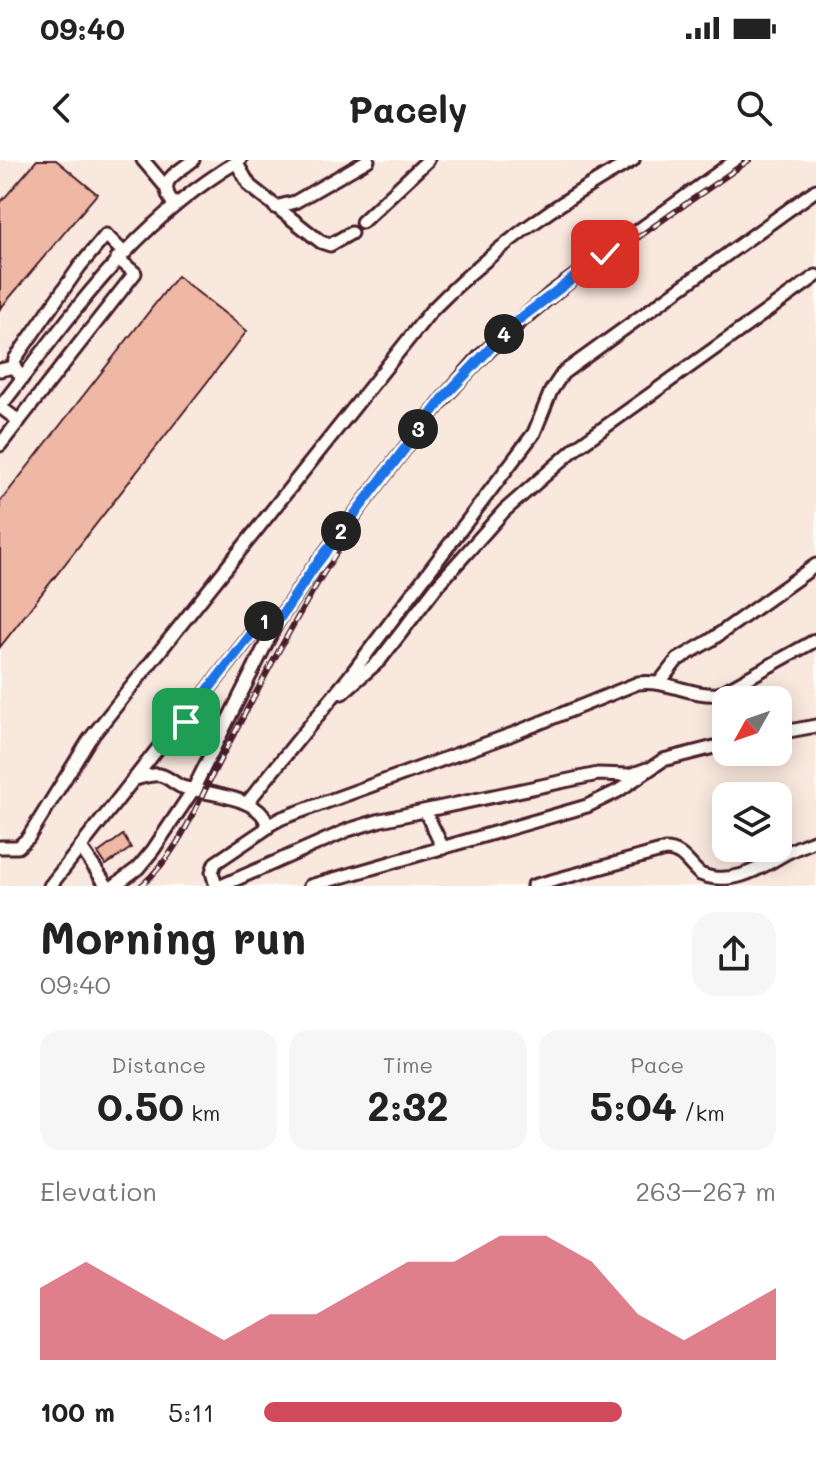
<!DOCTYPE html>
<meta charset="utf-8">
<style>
:root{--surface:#fff;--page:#f6f6f6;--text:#222;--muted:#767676;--accent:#d1495b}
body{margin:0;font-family:Mali,sans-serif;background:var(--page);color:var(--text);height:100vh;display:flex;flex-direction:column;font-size:30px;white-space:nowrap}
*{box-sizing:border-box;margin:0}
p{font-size:26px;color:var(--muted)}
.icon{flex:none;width:44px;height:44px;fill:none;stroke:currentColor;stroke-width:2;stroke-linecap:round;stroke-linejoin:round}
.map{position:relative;height:726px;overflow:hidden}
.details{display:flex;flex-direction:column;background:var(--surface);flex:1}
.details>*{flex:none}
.needle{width:52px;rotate:230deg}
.controls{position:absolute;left:712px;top:526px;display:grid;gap:16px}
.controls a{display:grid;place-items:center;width:80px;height:80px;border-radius:16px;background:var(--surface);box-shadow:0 4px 20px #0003;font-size:40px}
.pin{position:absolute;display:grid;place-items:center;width:68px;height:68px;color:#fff;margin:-34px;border-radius:16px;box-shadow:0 4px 12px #0006}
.km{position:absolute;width:40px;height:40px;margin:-20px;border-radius:50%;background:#222;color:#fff;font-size:22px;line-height:40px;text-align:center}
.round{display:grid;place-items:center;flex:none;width:84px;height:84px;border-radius:24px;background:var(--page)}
.headline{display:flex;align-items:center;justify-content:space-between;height:136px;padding:0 40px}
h1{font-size:44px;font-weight:800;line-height:60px}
.metrics{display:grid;grid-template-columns:repeat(3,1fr);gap:12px;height:136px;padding:8px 40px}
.metrics div{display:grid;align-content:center;border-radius:20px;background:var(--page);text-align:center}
.metrics b{font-size:40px;font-weight:800}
.metrics small{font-size:22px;font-weight:400}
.metrics p{font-size:22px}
.chart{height:224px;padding:16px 40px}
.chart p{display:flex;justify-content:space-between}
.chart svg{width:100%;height:144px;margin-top:8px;fill:var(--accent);opacity:.7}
ul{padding:0 40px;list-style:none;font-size:26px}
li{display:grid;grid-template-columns:128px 96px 1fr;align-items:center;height:60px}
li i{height:20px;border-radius:10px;background:var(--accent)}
.status{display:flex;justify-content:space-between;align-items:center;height:56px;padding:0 40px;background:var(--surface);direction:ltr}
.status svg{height:22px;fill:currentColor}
header{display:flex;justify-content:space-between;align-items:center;height:104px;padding:0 40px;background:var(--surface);font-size:36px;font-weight:800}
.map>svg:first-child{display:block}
</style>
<div class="status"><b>09:40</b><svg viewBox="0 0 49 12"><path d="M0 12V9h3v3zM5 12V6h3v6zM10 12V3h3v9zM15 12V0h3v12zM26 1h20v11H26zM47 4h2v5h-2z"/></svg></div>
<header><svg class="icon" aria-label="back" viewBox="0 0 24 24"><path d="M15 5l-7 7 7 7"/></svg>Pacely<svg class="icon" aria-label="search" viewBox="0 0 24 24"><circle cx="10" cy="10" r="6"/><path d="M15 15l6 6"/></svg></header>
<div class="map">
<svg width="816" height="726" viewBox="0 0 816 726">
<rect width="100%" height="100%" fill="#fdfcf7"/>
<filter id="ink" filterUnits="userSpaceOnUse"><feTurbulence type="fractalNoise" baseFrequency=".0125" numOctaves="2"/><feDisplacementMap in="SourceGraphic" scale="16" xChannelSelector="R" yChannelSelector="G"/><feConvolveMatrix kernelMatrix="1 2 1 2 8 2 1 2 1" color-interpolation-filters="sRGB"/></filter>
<g filter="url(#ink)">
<path fill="#f9e8de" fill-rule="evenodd" d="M0 0H816V726H0ZM726 540H778V592H726ZM726 636H778V688H726Z"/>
<g fill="#efb8a5" stroke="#4a1f2b" stroke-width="2">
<path d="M37 0H56L97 34 0 149V43Z"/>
<path d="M177 116 247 171 0 487V342Z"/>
<path d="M123 675 131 688 106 705 98 693Z"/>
</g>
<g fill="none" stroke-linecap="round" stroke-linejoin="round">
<defs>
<g id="minor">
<path d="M143 0 165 26"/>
<path d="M236 2 250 26 321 82 330 85 351 73"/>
<path d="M174 45C156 20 174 16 193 0"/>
<path d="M275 47 295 42 368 0"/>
<path d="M362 62 428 0"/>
<path d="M0 210 14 207"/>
<path d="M22 218 14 207 15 199 80 106 106 75 123 92"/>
<path d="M19 261 0 247C75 151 133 63 240 0"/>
<path d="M0 285 135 113 117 98"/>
<path d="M659 523 677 500 711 480 816 405"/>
<path d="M342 533 380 500 437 426 504 351 577 287 816 116"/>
<path d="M778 573 816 566"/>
<path d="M135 619C143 617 152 614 160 615 169 617 174 624 182 627 206 634 267 637 267 668L215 703 212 712 216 726"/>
<path d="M247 643 349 517 534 273 551 231 563 213 816 30"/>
<path d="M425 651 443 688"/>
<path d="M267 666 282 658 510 575 638 523C666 519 692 537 719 534L816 480"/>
<path d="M0 687H18L28 678 89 580 431 151C493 88 556 43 633 0"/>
<path d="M81 688 107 726"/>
<path d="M50 726 163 582 183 567 197 544 257 467 266 460 276 464"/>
<path d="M114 726 138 708 153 690 193 630 276 464 312 410 445 236 480 196 550 134 736 0"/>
<path d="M221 726 348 670 381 660 598 614 630 615 647 609"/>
<path d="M310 726 587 646 618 631 663 600 726 584"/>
<path d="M533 726 665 690C683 690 688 704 700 714 729 726 756 711 781 696 792 689 804 685 816 680"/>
</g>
</defs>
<use href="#minor" stroke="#4a1f2b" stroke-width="17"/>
<use href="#minor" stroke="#fdfcf7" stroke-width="11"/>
<defs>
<path id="rail" d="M141 726C179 693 195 648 218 604 255 535 291 465 333 398 377 326 445 238 507 181 581 113 667 58 749 0"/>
</defs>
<use href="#rail" stroke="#4a1f2b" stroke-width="6"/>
<use href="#rail" stroke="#fdfcf7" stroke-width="3" stroke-dasharray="9" stroke-linecap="butt"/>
</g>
</g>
<g fill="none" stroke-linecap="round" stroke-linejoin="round" filter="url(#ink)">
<defs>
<path id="route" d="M186 562 197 544 260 463 266 460 276 464 312 410 445 236 513 164 605 94"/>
</defs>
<use href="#route" stroke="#fff" stroke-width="16"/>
<use href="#route" stroke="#1a73e8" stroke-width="10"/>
</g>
</svg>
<div class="controls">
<a><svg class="needle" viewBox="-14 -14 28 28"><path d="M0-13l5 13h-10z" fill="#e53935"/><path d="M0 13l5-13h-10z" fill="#767676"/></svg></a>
<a><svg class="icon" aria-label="layers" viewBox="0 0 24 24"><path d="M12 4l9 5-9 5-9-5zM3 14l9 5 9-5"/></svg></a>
</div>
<div class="pin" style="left:186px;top:562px;background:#1e9e55"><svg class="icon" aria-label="arrive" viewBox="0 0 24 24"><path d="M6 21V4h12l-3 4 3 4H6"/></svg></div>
<div class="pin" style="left:605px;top:94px;background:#d93025"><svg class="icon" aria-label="check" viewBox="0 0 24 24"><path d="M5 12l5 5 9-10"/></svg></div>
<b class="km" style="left:264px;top:461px">1</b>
<b class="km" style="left:341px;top:371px">2</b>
<b class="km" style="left:418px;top:269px">3</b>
<b class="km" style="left:504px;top:174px">4</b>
</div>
<section class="details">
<div class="headline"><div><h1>Morning run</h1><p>09:40</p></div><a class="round"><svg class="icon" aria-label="share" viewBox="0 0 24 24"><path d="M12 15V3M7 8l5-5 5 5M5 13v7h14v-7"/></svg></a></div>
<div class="metrics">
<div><p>Distance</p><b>0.50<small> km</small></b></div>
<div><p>Time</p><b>2:32</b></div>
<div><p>Pace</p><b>5:04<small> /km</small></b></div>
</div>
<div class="chart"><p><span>Elevation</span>263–267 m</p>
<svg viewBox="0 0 160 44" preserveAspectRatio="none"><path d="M0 44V22L10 14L20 22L30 30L40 38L50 30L60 30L70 22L80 14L90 14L100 6L110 6L120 14L130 30L140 38L150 30L160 22V44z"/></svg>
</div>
<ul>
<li><b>100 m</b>5:11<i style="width:70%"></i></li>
</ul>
</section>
